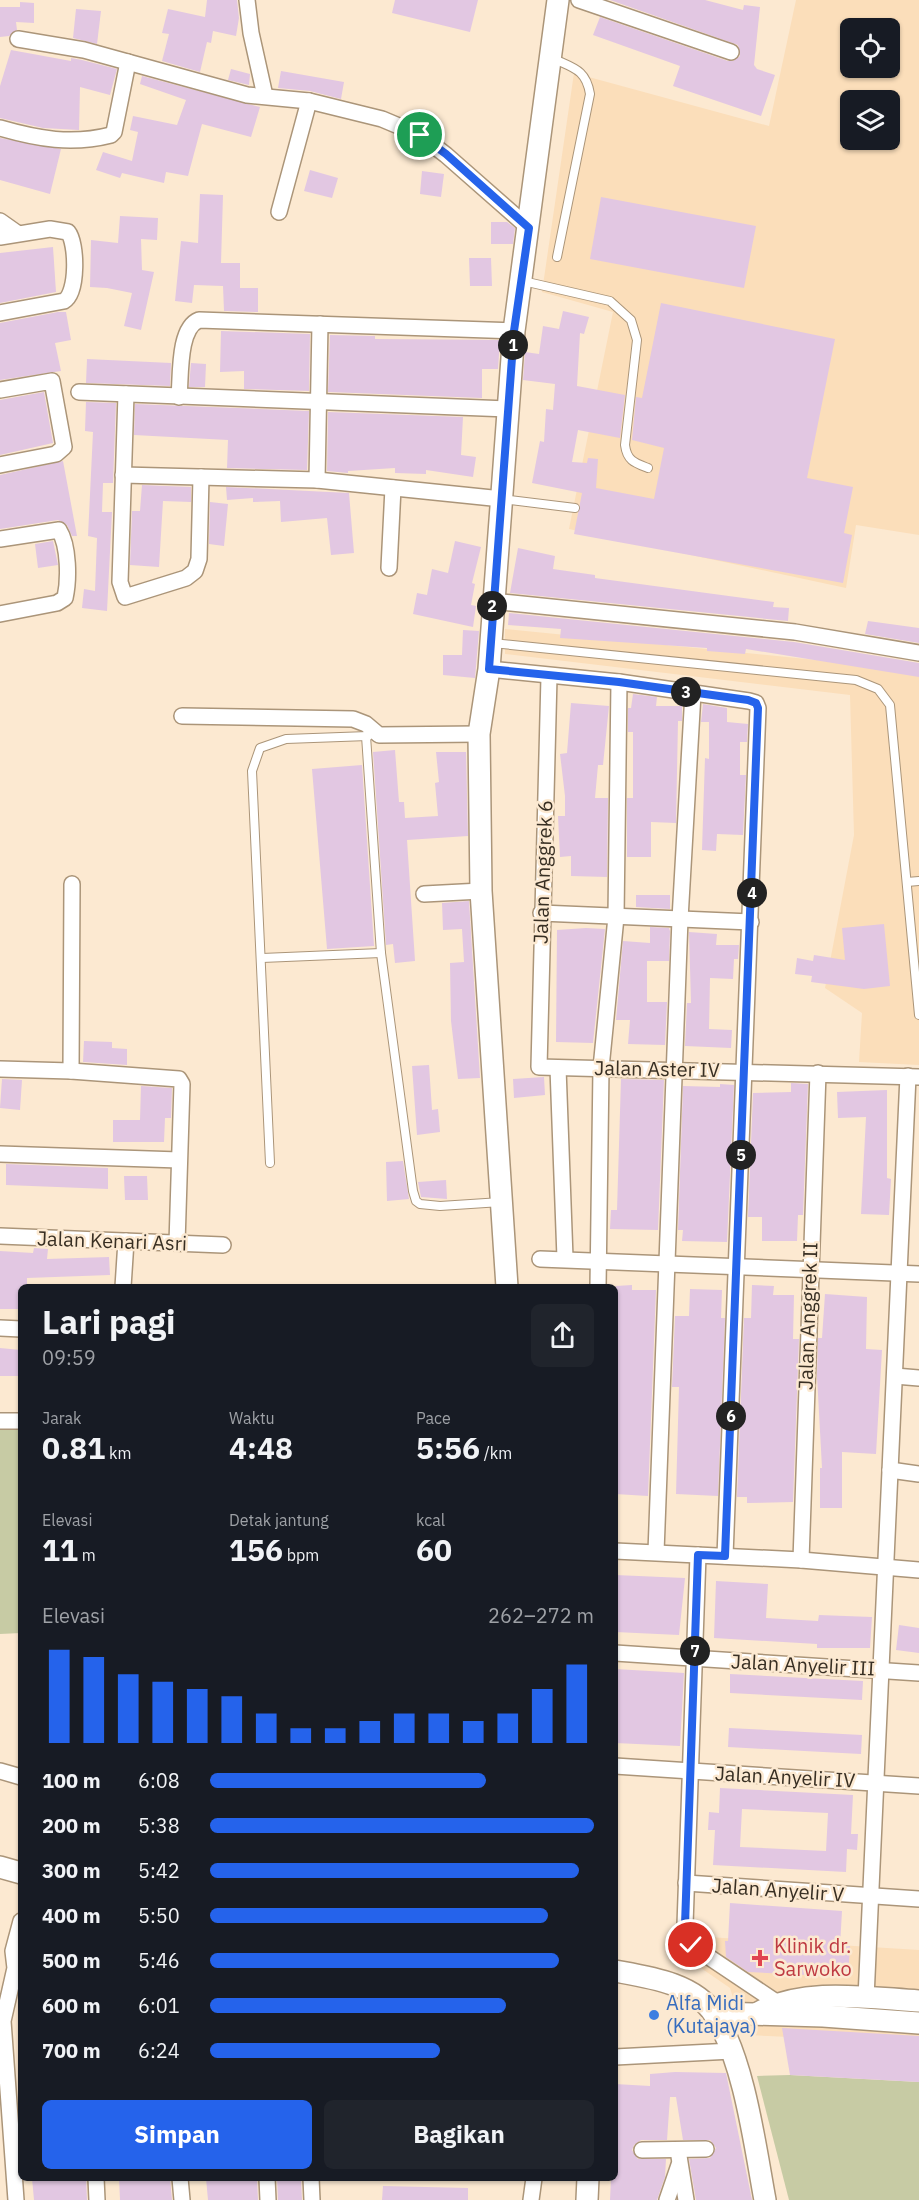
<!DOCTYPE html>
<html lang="id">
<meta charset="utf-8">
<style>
:root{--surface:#171b24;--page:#20242c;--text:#f1f3f6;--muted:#9ea1a6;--accent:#2563eb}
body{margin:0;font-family:"IBM Plex Sans",sans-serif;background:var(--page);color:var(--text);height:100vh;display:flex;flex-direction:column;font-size:22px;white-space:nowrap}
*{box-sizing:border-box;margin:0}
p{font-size:20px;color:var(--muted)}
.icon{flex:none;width:33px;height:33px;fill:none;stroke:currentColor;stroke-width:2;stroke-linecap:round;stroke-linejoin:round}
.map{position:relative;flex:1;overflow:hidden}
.drawer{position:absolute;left:18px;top:1284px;width:600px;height:897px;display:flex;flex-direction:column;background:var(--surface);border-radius:9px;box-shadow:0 2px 4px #0004}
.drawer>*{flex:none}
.fabs{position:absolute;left:840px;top:18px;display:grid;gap:12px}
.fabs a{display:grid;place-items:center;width:60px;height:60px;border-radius:9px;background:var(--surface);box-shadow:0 2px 4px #0004;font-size:30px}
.pin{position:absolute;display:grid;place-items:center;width:51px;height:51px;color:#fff;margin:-26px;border:3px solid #fff;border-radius:50%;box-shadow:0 2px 6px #0007}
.km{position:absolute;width:30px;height:30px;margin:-15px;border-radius:50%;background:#222;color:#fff;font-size:16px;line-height:30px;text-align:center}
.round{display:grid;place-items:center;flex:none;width:63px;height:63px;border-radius:9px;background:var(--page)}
.head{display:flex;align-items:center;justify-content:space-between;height:102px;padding:0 24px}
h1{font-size:33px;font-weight:800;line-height:45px}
.metrics{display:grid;grid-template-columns:repeat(3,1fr);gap:9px;height:102px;padding:6px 24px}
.metrics div{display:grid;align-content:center}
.metrics b{font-size:30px;font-weight:800}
.metrics small{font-size:16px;font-weight:400}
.metrics p{font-size:16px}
.chart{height:168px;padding:12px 24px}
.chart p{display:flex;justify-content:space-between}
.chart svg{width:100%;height:108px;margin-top:6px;stroke:var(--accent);stroke-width:6}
.button{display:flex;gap:12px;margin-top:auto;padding:12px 24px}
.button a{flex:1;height:69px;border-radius:9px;background:var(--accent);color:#fff;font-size:24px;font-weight:800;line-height:69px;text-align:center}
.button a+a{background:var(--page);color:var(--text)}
ul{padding:0 24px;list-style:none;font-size:20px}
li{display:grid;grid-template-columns:96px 72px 1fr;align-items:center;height:45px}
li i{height:15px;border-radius:8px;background:var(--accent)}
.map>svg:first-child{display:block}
</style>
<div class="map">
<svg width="919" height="2200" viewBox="0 0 919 2200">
<rect width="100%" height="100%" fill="#fce9d1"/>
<g fill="#fbdeba" fill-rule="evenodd">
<path d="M796 0H919V535L856 525 846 588 569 529 613 312 542 292 574 73 769 126ZM850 28H890V68H850ZM850 100H890V140H850Z"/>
<path d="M505 629 846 663 919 676V1065L859 1062 862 1013 825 988 854 835 850 695 505 654Z"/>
<path d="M708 1937 919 1950V2043L745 2035 730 1988 682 1955Z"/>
</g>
<g fill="#c7cba4">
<path d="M0 1423H21V1633L0 1634Z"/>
<path d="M790 2075 919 2082V2200H789L757 2076Z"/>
</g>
<g fill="#e2c7e2" fill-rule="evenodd">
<path d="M207 0H237L239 18 236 36 213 31 211 43 207 42 200 72 162 61 169 34 162 33 168 9 205 17Z"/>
<path d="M395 0H478L470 32 392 13Z"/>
<path d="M610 0H705L743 10 744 5 760 7 754 65 757 69 775 75 761 116 673 86 680 66 593 35 600 17 728 61H733L740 56 738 45Z"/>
<path d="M20 2 34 3V23L16 22 17 30 9 36 0 37V7H20Z"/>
<path d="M76 9 101 11 97 44 73 38Z"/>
<path d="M11 50 71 61V58L82 60 117 69 110 95 80 87 79 130 43 128 0 118V86Z"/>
<path d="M231 69 250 74 249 85 228 80Z"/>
<path d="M281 71 344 82 341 99 310 91 278 88Z"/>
<path d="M142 76 260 107 251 137 202 124 188 176 166 172 164 183 122 173 120 178 96 170 103 152 132 161 138 132 130 130 133 116 177 125 186 100 140 84Z"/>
<path d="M0 138 61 149 50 194 0 180Z"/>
<path d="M310 170 338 178 332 198 304 191Z"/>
<path d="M422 171 444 174 441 197 420 194Z"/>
<path d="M200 194 223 195 221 263H240V288H258V312L224 311 223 286 194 285 192 303 175 301 181 241 198 243Z"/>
<path d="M601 197 756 226 744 288 590 259Z"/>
<path d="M120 216 158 218 157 240 141 239 142 270 154 272 141 330 124 326 132 293 107 288 90 287 91 240 118 243Z"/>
<path d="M491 222H507L515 228 513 244H491Z"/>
<path d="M53 247 56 292 0 303V253Z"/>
<path d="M469 258H491L492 286H470Z"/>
<path d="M661 303 835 339 807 478 853 487 844 533 852 535 843 583 574 534 582 493 532 483 540 441 544 442 546 409 553 410 555 384 523 380 525 352 539 354 543 326 559 329 563 311 589 317 584 334 580 333 577 386 625 395 620 438 578 430 572 462 587 463 588 458 598 459 596 488 654 499 664 448 632 440 636 397 642 398Z"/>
<path d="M58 312H66L71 340 55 343 61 371 0 380V323Z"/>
<path d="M221 331 310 334 309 391 244 389V371L220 372Z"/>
<path d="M330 335 375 336V339L500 340 498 369H482V398L328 392Z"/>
<path d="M87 359 171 363 170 386 86 383Z"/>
<path d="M191 363 206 364 205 387H189Z"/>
<path d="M44 392 53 443 0 455V400Z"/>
<path d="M86 402 116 403 113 483H103L102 512H112L107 611 82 608 84 589 95 591 97 538 88 536 93 432 85 431Z"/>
<path d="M135 404 309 411 307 470 227 468 228 440 134 435Z"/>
<path d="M328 412 463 417 461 455 476 457 473 477 426 470V474L395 473V468L348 471V473L327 471Z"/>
<path d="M63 461 77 536H72L67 525 58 520 0 529V475Z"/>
<path d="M142 485 191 487V502L163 501 159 567 130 565 132 511H140Z"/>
<path d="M226 487 349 493 354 553 331 555 327 518 281 522 280 501 253 502V498L227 500Z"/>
<path d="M210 502 228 504 224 546 209 544Z"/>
<path d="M53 541 58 565 38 568 35 544Z"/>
<path d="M455 541 481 547 472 583 475 584 471 605 476 606 473 627 413 614 417 593 427 595 432 569 448 573Z"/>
<path d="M518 548 555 556 553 569 595 575V578L774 602 773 607 789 608 788 621 510 593Z"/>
<path d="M509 613 794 642 919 663V677L746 649 745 654 707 651V648L560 638 561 629 508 625Z"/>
<path d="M868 621 919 628V643L865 634Z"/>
<path d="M463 630 479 631 475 678 443 675V655H462Z"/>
<path d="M633 694 657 697 656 706H682V721H678L676 823 651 822V857H627V798H633V732H628V708H631Z"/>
<path d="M571 703 609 706 603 765H598L595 798H608L607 877 571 876V856L560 857 558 816H565V796L560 754 567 753Z"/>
<path d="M703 704 727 708V722L748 724 747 742H740V775H746L743 835 717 834 716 851 702 850 705 758 709 759V722H701Z"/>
<path d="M395 750 399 802H404L405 818 438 816 435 783 439 782 436 752H466L468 836 407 840 415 961 395 963 393 944 386 945 373 752Z"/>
<path d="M362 765 374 946 327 949 312 769Z"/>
<path d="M636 895H670V909L636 907Z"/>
<path d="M469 901 480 1078 458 1079 451 1021 450 963 464 962 462 929 443 930 442 903Z"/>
<path d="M884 924 890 986 864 989 811 982 812 976 795 974 797 958 813 961 814 955 845 960 842 928Z"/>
<path d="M650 927 669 928 670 931 669 961H647V1002H667L665 1045 628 1044 630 1020H616L623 941 650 943Z"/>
<path d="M586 928 605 929 593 1043 556 1042 557 930Z"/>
<path d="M689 932 717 934 716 945H739L738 959H734L733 979 710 978 709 1029 732 1030 731 1048 685 1046 687 1003H691Z"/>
<path d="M84 1041 112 1042V1048L127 1049V1065L83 1062Z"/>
<path d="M429 1065 432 1110 438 1109 440 1132 417 1135 412 1066Z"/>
<path d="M544 1077 545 1095 514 1098 513 1079Z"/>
<path d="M2 1079 22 1080 20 1110 0 1108Z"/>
<path d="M621 1079 664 1080 658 1230 610 1229 611 1210H617Z"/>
<path d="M791 1083 808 1084 803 1215H798L797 1241H762V1217H748L753 1093 791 1092Z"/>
<path d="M720 1084 734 1085 727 1242 682 1241 683 1230H678L683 1086 720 1087Z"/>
<path d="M141 1086 172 1088 171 1118H165L164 1142H113V1120H140Z"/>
<path d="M887 1090V1178L891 1179 889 1215 861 1214 866 1117 838 1118 837 1092Z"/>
<path d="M403 1161 409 1199 387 1201 386 1162Z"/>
<path d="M6 1164 108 1168V1189L6 1185Z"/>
<path d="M124 1176H147L148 1200H125Z"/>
<path d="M446 1180 447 1199 421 1197 418 1182Z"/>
<path d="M34 1248 48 1249 47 1259 109 1257 110 1275 27 1278V1287H21V1309H0V1251L33 1253Z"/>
<path d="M632 1285V1290H656L648 1496 615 1494V1293L616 1286Z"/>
<path d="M752 1285 774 1286 773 1295H794L793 1339H799L793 1502 747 1503V1497H737L744 1318H751Z"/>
<path d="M690 1289 722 1290 721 1318H725L718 1496 676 1494 679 1387H672L675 1316H689Z"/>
<path d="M825 1294 867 1297 866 1349 882 1350 876 1454 842 1452V1508H820V1468H822L817 1376 818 1338H822Z"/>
<path d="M0 1348 21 1350V1376H0Z"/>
<path d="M615 1575 685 1578 679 1635 615 1632Z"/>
<path d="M716 1581 768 1584 766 1618 818 1621 819 1615 872 1617 870 1648H817V1644L714 1638Z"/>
<path d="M899 1625 919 1628V1653L896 1650Z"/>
<path d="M615 1669 684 1673 680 1746 615 1743Z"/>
<path d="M730 1674 863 1681 862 1700 730 1693Z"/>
<path d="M729 1728 862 1735 861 1754 728 1747Z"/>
<path d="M720 1788 853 1795 851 1834H858L857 1850 847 1849 846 1872 713 1865 715 1830H708L709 1812 719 1813ZM742 1809 828 1813 826 1851 740 1847Z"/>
<path d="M730 1903 842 1911 840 1946H850L848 1977 748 1972 726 1957 725 1941H728Z"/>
<path d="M782 2028 919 2036V2082L790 2075Z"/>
<path d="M675 2072 726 2073 752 2200H696L689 2159 710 2158 716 2148 710 2140H683L676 2097H670L667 2140H641L634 2145 632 2150 638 2159H666L665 2177 657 2200H610L611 2178H615V2084L650 2086V2074Z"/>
<path d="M32 2178H86L87 2200H34Z"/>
<path d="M119 2178H170L172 2200H120Z"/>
<path d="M206 2178H257L258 2200H208Z"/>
<path d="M277 2178H301L302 2200H278Z"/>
<path d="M383 2186 468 2188V2200H382Z"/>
</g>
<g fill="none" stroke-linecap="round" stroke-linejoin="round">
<defs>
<g id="lane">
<path d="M552 58C573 68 586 69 590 94L557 257"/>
<path d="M523 281 610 301 631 320 637 340 625 445C627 461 635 463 648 468"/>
<path d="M502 499 575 508"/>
<path d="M492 643 856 680 878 689 890 705 919 1015"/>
<path d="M366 736 381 953 413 1191 416 1201 420 1204 440 1206 501 1202"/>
<path d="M907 882 919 881"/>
<path d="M262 958 381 953"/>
<path d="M270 1163 252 771 260 748 286 739 368 736"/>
</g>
<g id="street">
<path d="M247 0 251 33 265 96"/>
<path d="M579 0 731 52"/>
<path d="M18 39 84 50 247 95 309 101 382 119 420 135 446 155 529 228"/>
<path d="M0 128C38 139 72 145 111 135L114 132 128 62"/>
<path d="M279 212 309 101"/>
<path d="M0 221 17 233"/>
<path d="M0 237 50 229 68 232C77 243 78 293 64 301L0 313"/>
<path d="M0 390 52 381 64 447 56 454 0 465"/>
<path d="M79 392 508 409"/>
<path d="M126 394 120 582 125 597 186 578 195 571 199 559 201 477"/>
<path d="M179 397C181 376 178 328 199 320L514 331"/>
<path d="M123 475 317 480 502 499"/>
<path d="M317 480 320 324"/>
<path d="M0 539 59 530C69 546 69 580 65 598L57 603 0 614"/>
<path d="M389 568 393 488"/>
<path d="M492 601 795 632 919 653"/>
<path d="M489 669 619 682 749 701 756 703 758 708 725 1556"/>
<path d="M549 677 539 1067 919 1077"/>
<path d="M182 716 353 719 366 724 379 735 479 734"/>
<path d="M424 894 481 891"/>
<path d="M541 913 751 922"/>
<path d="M558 1068 565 1258"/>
<path d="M0 1069 71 1071 179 1079 182 1084 177 1243"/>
<path d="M71 1071 72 884"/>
<path d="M0 1154 179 1160"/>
<path d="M0 1236 223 1245"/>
<path d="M540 1259 919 1274"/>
<path d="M123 1287 126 1241"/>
<path d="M598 1287 601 1068 616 917 619 682"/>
<path d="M0 1328 21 1329"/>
<path d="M895 1376 919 1378"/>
<path d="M0 1421H21"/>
<path d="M890 1470 919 1474"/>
<path d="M615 1551 801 1560 919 1570"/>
<path d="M656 1552 680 919 693 693"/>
<path d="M698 1555 685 1925 691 1945 776 2002 781 2012"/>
<path d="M801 1560 818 1073"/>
<path d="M615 1653 919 1673"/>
<path d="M615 1766 919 1786"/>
<path d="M0 1771 21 1777"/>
<path d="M686 1883 919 1899"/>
<path d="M866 1998 908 1076"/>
<path d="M615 2057 732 2051"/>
<path d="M642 2150 706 2149"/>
<path d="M678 2150 686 2200"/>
<path d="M96 2178 97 2200"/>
<path d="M180 2178 182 2200"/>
<path d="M267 2178 268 2200"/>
<path d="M311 2178 312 2200"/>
<path d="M16 2200 3 2021 15 1968 13 1951 21 1921"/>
<path d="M531 2200 534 2178"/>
<path d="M667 2200 679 2165"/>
</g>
<g id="secondary">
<path d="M507 1287 481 891 479 734 489 669 514 331 558 0"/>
<path d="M0 1867 21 1873"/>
<path d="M615 1971C648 1977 694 1983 714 2014 744 2059 755 2146 765 2200"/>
<path d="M714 2013 823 2016 919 2023"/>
<path d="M758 2013C804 1987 868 1998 919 2001"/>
<path d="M587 2200 588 2178"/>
</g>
</defs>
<use href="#lane" stroke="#ab9579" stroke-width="10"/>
<use href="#street" stroke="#ab9579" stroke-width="18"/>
<use href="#secondary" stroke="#ab9579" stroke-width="24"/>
<use href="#lane" stroke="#fff" stroke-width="8"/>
<use href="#street" stroke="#fff" stroke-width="15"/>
<use href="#secondary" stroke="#fff" stroke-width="21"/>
</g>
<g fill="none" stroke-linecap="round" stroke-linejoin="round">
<defs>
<path id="route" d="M420 135 446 154 529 228 514 331 489 669 619 682 748 700 756 703 758 708 725 1556 698 1555 685 1925 691 1945"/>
</defs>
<use href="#route" stroke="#fff" stroke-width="12"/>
<use href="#route" stroke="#2563eb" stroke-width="8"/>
</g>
<path fill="#e0444e" stroke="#fce9d1" stroke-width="2" d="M757 1949h6v6h6v6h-6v6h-6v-6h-6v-6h6z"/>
<circle fill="#3f7fe0" stroke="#fce9d1" stroke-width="2" cx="654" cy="2015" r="6"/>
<g text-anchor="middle" stroke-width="5" stroke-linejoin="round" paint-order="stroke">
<g font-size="20" fill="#382f23" stroke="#fce9d1">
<text transform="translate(543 872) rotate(-88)" y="7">Jalan Anggrek 6</text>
<text transform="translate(657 1069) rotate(1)" y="7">Jalan Aster IV</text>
<text transform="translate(112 1241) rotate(2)" y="7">Jalan Kenari Asri</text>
<text transform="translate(808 1316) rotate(-88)" y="7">Jalan Anggrek II</text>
<text transform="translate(803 1665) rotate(3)" y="7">Jalan Anyelir III</text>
<text transform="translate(785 1777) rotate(3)" y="7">Jalan Anyelir IV</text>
<text transform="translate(778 1890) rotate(4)" y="7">Jalan Anyelir V</text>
</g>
<g font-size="20" fill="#be3a42" stroke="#fce9d1" text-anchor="start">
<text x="774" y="1953">Klinik dr.<tspan x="774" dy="23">Sarwoko</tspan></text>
</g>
<g font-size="20" fill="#366cbe" stroke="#fce9d1" text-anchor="start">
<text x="666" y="2010">Alfa Midi<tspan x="666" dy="23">(Kutajaya)</tspan></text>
</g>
</g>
</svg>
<div class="fabs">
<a><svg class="icon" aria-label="locate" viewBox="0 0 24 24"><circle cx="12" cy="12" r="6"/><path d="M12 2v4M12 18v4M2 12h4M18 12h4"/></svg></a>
<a><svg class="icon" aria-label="layers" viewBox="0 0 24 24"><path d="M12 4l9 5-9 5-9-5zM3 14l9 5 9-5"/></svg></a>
</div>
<div class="pin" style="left:420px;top:135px;background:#1e9e55"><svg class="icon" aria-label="arrive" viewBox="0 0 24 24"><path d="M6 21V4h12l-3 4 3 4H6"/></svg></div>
<div class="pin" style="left:691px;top:1945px;background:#d93025"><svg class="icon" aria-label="check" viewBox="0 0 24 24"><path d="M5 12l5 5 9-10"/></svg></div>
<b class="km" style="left:513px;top:345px">1</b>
<b class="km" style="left:492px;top:606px">2</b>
<b class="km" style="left:686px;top:692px">3</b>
<b class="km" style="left:752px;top:893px">4</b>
<b class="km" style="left:741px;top:1155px">5</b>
<b class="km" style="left:731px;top:1416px">6</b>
<b class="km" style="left:695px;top:1651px">7</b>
<section class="drawer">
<div class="head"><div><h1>Lari pagi</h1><p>09:59</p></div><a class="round"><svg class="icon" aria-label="share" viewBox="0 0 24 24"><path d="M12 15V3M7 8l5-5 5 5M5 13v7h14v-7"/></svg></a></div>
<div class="metrics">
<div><p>Jarak</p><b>0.81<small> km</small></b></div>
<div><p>Waktu</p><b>4:48</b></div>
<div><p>Pace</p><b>5:56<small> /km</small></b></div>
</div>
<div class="metrics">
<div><p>Elevasi</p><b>11<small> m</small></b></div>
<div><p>Detak jantung</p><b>156<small> bpm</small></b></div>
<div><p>kcal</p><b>60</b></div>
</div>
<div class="chart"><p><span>Elevasi</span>262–272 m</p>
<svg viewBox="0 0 160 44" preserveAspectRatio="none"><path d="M5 44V6M15 44V9M25 44V16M35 44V19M45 44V22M55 44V25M65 44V32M75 44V38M85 44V38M95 44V35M105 44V32M115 44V32M125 44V35M135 44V32M145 44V22M155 44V12"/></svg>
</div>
<ul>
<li><b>100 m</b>6:08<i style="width:72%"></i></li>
<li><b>200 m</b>5:38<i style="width:100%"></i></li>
<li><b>300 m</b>5:42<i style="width:96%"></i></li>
<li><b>400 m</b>5:50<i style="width:88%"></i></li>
<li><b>500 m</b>5:46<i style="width:91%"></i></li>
<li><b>600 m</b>6:01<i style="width:77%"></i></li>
<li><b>700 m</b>6:24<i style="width:60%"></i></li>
</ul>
<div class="button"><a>Simpan</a><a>Bagikan</a></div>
</section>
</div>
